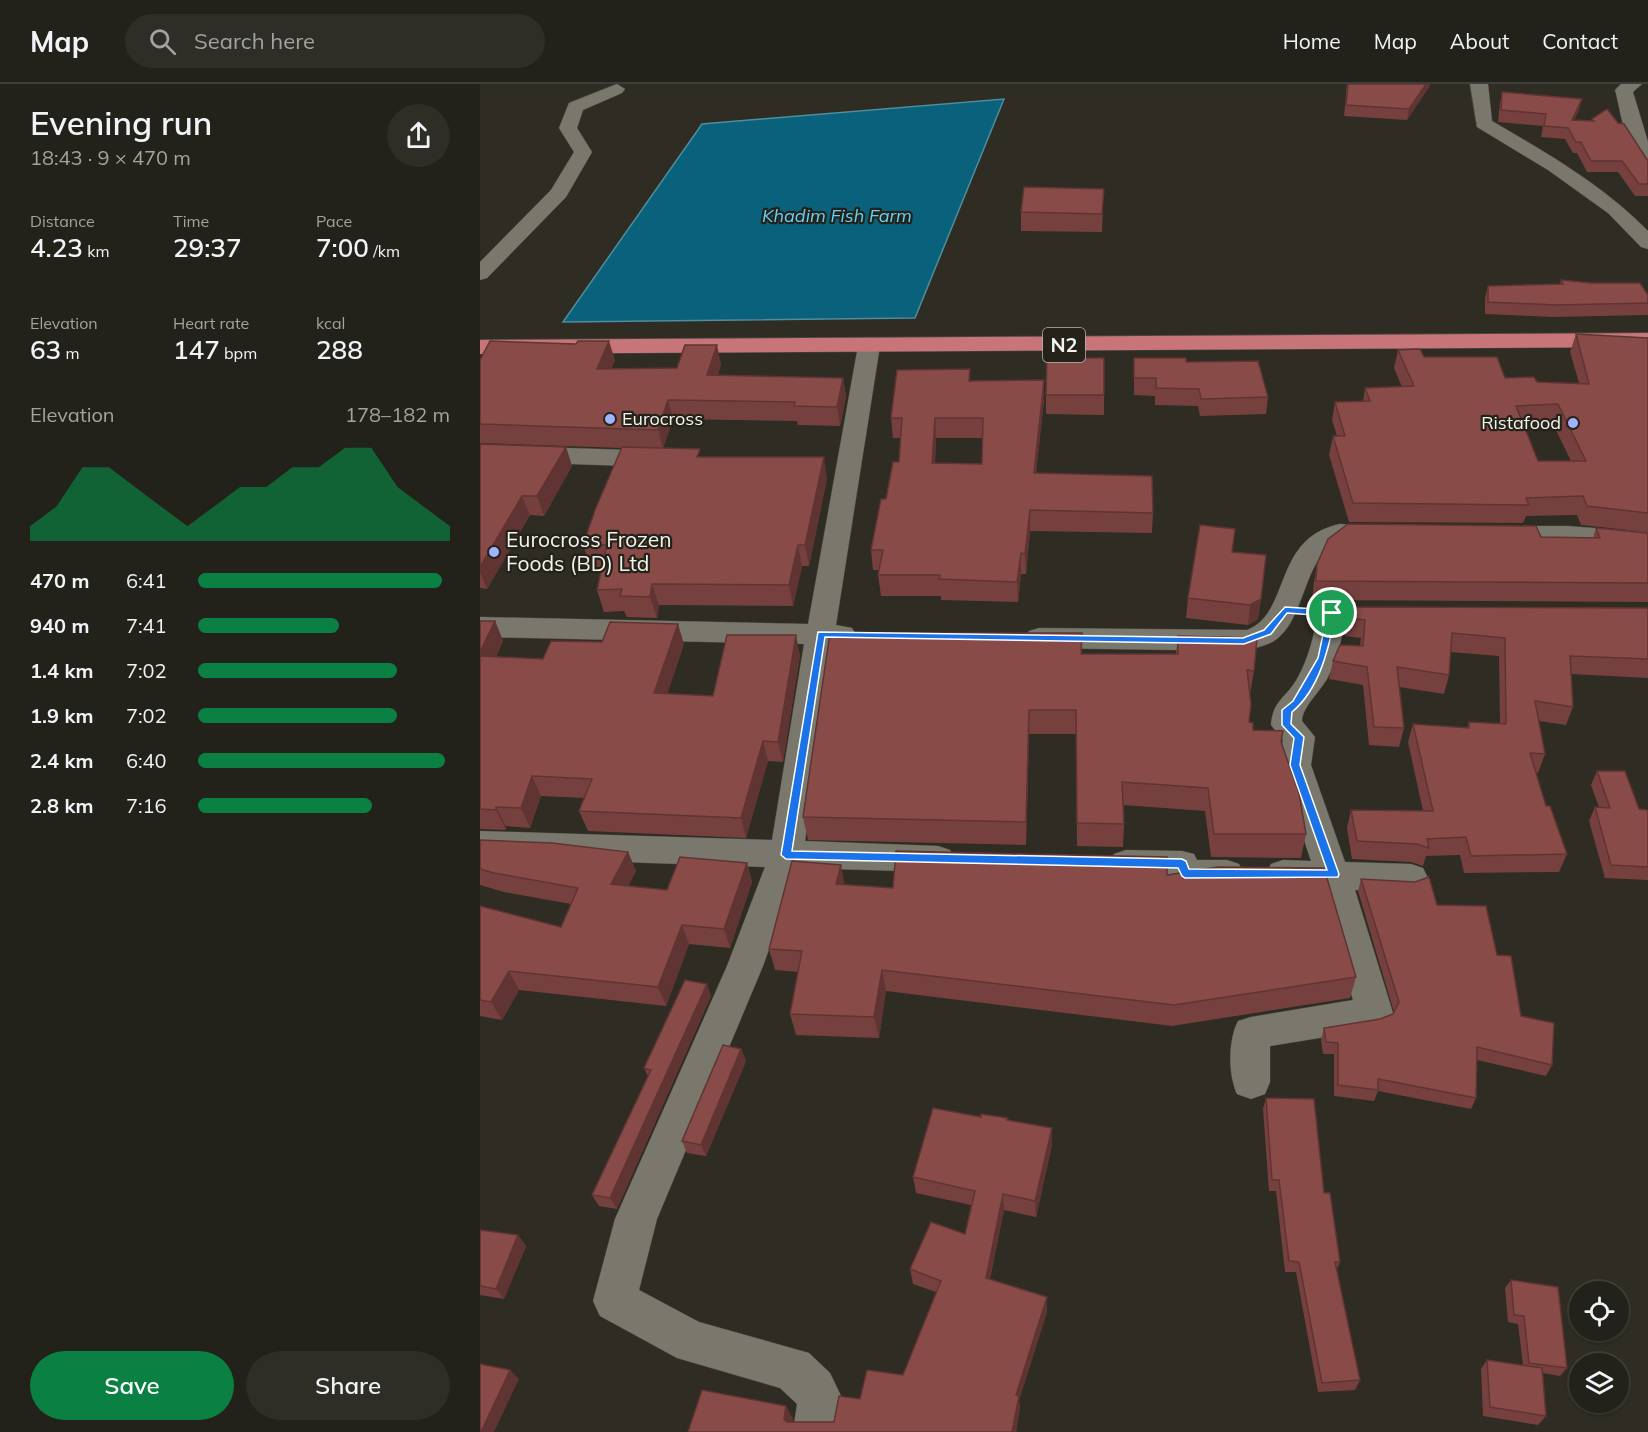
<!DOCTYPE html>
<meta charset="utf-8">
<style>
:root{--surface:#22211a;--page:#2e2e27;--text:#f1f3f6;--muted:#a2a3a2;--line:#3f3e39;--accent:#0b8043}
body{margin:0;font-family:Mulish,sans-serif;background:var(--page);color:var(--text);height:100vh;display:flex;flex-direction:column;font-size:22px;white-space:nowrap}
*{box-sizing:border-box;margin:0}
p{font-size:20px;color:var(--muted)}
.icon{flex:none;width:33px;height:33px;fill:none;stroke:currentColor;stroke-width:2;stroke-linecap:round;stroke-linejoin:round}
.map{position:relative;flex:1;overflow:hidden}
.panel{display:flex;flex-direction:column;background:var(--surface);width:480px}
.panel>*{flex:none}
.buttons{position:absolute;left:1089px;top:1197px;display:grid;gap:12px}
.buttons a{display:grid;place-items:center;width:60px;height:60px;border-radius:50%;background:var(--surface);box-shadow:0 2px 4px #0004,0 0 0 2px var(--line);font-size:30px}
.pin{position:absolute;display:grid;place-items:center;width:51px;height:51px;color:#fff;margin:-26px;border:3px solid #fff;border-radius:50%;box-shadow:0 2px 6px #0007}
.round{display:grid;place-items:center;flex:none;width:63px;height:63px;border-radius:32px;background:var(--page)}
.head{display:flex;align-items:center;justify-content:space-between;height:102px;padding:0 30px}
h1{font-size:33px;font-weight:600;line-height:45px}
.stats{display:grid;grid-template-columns:repeat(3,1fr);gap:9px;height:102px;padding:6px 30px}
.stats div{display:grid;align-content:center}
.stats b{font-size:26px;font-weight:600}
.stats small{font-size:16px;font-weight:400}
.stats p{font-size:16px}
.chart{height:168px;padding:12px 30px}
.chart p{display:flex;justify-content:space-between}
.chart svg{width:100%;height:108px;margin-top:6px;fill:var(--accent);opacity:.7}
.cta{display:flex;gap:12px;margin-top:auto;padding:12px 30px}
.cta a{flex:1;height:69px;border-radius:36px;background:var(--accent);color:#fff;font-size:24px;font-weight:600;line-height:69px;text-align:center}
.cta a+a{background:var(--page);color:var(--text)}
ul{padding:0 30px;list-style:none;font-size:20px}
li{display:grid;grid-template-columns:96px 72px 1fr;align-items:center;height:45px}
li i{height:15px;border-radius:8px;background:var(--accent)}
header{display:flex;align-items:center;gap:36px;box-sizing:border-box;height:84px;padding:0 30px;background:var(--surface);border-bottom:2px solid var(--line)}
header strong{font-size:28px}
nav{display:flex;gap:33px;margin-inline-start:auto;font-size:21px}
.search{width:420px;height:54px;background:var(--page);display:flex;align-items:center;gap:15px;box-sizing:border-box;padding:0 21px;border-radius:33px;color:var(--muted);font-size:22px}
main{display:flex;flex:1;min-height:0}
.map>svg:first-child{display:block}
</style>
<header>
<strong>Map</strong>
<div class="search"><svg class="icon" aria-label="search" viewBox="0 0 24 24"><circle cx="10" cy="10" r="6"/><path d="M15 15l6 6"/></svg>Search here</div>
<nav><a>Home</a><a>Map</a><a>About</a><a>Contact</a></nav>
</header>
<main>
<section class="panel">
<div class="head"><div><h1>Evening run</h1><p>18:43 · 9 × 470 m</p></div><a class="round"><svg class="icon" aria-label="share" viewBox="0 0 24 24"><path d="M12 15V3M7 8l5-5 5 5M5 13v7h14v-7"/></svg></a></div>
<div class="stats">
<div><p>Distance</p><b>4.23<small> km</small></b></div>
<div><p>Time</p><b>29:37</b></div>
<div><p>Pace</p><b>7:00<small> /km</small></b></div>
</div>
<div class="stats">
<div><p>Elevation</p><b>63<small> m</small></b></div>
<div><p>Heart rate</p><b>147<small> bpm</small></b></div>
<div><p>kcal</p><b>288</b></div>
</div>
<div class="chart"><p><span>Elevation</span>178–182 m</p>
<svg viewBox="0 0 160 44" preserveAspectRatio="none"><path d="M0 44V38L10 30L20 14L30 14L40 22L50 30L60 38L70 30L80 22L90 22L100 14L110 14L120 6L130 6L140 22L150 30L160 38V44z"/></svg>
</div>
<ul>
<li><b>470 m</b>6:41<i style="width:97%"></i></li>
<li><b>940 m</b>7:41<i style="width:56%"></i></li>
<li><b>1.4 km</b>7:02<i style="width:79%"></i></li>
<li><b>1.9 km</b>7:02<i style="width:79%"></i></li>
<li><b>2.4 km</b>6:40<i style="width:98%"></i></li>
<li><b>2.8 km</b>7:16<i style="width:69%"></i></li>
</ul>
<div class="cta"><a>Save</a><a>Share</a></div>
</section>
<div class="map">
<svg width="1168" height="1348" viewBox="0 0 1168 1348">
<rect width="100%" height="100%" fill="#2e2c23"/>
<path fill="#0a617b" stroke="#508d9d" stroke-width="1.5" d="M524 15 435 234 83 238 222 40Z"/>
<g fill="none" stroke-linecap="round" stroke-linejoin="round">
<defs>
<g id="minor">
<path d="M137 0 145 5 142 9 103 26 97 44 112 68 86 113 7 194 0 196V178L71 106 94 68 79 44 89 19Z"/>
<path d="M990 0H1008L1012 37C1067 69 1123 101 1168 147V165L1161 163 1128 129 1068 86 997 43Z"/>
<path d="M1141 0H1162L1153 8 1168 58V76C1144 70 1141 26 1135 6Z"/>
<path d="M389 255 397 257 400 262 356 541 372 544 376 551 372 558 353 561 325 757 458 762 470 766 475 775 470 784 458 788 318 784 283 882 177 1135 159 1206 219 1238 329 1269 350 1289 363 1316 359 1348H313L317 1320 300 1304 197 1274 120 1232 113 1217 135 1135 247 882 285 783 0 773V747L292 756 324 560 0 553V533L328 540 378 262 381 257Z"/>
<path d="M0 361 180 367 189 370 193 375 189 380 180 383 0 377Z"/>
<path d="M860 440 908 443 912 449 908 455C893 459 873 451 858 458 824 473 826 531 798 554 789 562 774 564 763 567L559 564 549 561 545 554 549 547 559 544 767 546C812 528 792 454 860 440Z"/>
<path d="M1017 442H1087L1168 448V466L1087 458H1017L1008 456 1004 450 1008 444Z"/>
<path d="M852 519 862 522 866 529C863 551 858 573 848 593 841 607 822 623 822 637L835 653 831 681 865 778 931 780 943 784 948 794 943 804 931 808 875 806 913 929 908 940 895 945 790 962V998L785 1010 771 1015 757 1010C748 990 748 957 758 937L771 933 873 916 840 805 803 804 791 800 786 790 791 780 803 776 831 777 799 681 803 656 791 641C793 615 807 614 818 593 829 573 834 551 838 529L842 522Z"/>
<path d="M646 766 702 767 714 770 717 776H747L759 780 764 790 759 800C739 806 713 805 693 799L690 793 646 792 634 788 629 779 634 770Z"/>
</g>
<path id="highway" d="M1168 249V263L0 270V256Z"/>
</defs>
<use href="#minor" stroke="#4b4a42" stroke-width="1"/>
<use href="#highway" stroke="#4b4a42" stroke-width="1"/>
<use href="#minor" fill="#7a786d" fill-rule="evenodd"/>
<use href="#highway" fill="#c8757a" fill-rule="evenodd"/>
</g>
<g fill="#76403e" fill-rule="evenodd">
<path d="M867 0H950L949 3 927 36 864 32Z"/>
<path d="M1022 8 1099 26 1094 36 1112 37V35L1138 39 1168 77V112H1155L1138 88H1107L1097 69H1093L1085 55 1061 53 1063 42 1018 38 1020 19Z"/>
<path d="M623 123 622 148 541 147V128Z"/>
<path d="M1081 196 1168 211V231L1073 233 1005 230V214L1008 202 1080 200Z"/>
<path d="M1096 250 1168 254V448L1101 441 1097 431 1046 432 1043 439 869 438 849 371 853 352H857L852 336 855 318 883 317 885 304 922 303 914 284 918 266 1025 294 1057 298 1099 299 1090 268ZM1072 338 1091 377H1058L1043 340Z"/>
<path d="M654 274 706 278 788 313 786 330 720 332 718 322 675 321V312L654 311Z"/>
<path d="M0 276H135L131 285 197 284 241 280 238 291 363 294 366 313 360 342 318 341 317 337 193 335 183 364 221 373 347 395 329 482H322L313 522 179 521 177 534 147 533 144 527 124 528 117 506 122 483H111L103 461 142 364 0 359Z"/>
<path d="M564 296V316L556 389 673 429 672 449 550 447 546 490H541L538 518 461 516V512H401L398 491 399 486H393L391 466 406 415 419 378 421 354H413L411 334 491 297ZM456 354H503L502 380 455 379Z"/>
<path d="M566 311H624V331L566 330Z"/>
<path d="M0 360 86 363 92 382 64 432 50 431 7 505 0 504Z"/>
<path d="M1116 444 1168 449V518L832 516 834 498 837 480 1061 453 1113 454Z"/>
<path d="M752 468 781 515 778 535 768 541 706 534 708 514Z"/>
<path d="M871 523 1168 524V594L1091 590 1093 623 1086 641 1059 637 1065 670 1058 689 1056 688 1066 722 1087 770 1079 788 984 789 980 771 946 772 943 782 931 778 872 775 867 744 871 726 943 727 928 658 933 640 987 644 989 638 1020 640 1019 572 970 568 969 591 964 610 919 603 924 644 919 663 889 661 883 601 849 595 853 577 880 562 881 554 865 552Z"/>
<path d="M0 537H15L23 557 16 573 63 575 204 560 187 610 233 612 320 571 303 678 288 677 266 754 108 747 99 727 105 714 61 712 50 744 26 742V746L0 745Z"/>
<path d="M602 549V570H696L698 552 774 587 770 610 769 638 773 646 801 658 826 750 821 774 731 773 725 727 643 721 644 740 643 763 597 762 596 650H549L546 761 328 756 323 733Z"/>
<path d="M1117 687 1159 725 1168 726V796L1125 794 1109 737 1115 723H1119L1111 701Z"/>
<path d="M0 756 148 768 156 787 148 802 187 806 267 779 272 798 250 864 209 860 186 922 39 906 22 936 0 932V822L81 843 91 820 24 808 0 801Z"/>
<path d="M687 791 876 893 870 914 692 942 406 907 399 954 316 951 310 930 318 888 295 886 289 865 365 801 413 804Z"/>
<path d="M881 795 957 821 1017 871 1041 932 1072 981 1066 992 997 976 996 1014 991 1025 898 1007 894 1017 854 1012V970H843L841 956 844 944 900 935 913 930 914 928 878 807Z"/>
<path d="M231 912 137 1125 119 1122 112 1111 168 992 164 984Z"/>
<path d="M261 965 266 977 226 1072 207 1069 202 1057Z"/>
<path d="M786 1014 844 1109 860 1178 857 1185 880 1296 875 1306 838 1308 816 1188H805L796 1107H789L783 1025Z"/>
<path d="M501 1033 528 1034V1036L572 1061 556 1133 524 1126 510 1195 567 1213V1228L539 1316 540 1324 536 1348H208L306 1322 313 1335 312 1338H354L380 1315 423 1291 456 1208 433 1200 430 1185 485 1150 491 1121 436 1109 433 1093Z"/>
<path d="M0 1149 38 1151 46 1162 24 1215 0 1211Z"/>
<path d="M1031 1196 1087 1284 1080 1292 1063 1289 1066 1332 1058 1341 1003 1332 1001 1285 1007 1276 1043 1281 1038 1240 1028 1238 1025 1204Z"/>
</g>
<g fill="#603432">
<path d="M946 0H950L949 3 927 36 929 25Z"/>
<path d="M1102 15 1099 26 1089 47 1092 36Z"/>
<path d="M129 257 135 276 123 304 117 285Z"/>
<path d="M237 261 241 280 231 310 227 291Z"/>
<path d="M363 294 366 313 360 342 357 323Z"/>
<path d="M564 296V316L554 410V389Z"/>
<path d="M188 316 193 335 183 365 178 346Z"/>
<path d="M455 334 456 354 454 399 452 379Z"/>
<path d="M86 363 92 382 64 432 57 412Z"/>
<path d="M344 373 347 395 329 482 325 461Z"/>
<path d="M42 412 50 431 7 505 0 488V483Z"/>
<path d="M550 426V447L546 490 545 470Z"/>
<path d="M318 461 322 482 313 522 309 501Z"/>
<path d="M541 469V490L538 518 537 498Z"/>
<path d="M172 500 179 521 177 534 170 513Z"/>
<path d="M781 515 778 535 768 541 770 521Z"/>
<path d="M15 537 23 557 7 592 0 576V568Z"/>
<path d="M198 540 204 560 181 629 174 609Z"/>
<path d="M316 551 320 571 303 678 298 658Z"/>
<path d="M549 626V650L546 761V738Z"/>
<path d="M283 657 288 677 266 754 261 734Z"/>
<path d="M52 692 61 712 50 744 41 724Z"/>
<path d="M16 723 26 742V746L16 726Z"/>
<path d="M148 768 156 787 139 819 131 800Z"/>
<path d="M267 779 272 798 250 864 244 845Z"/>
<path d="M361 781 365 803 356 800Z"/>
<path d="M202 841 209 860 186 922 178 903Z"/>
<path d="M402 886 406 907 399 954 394 933Z"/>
<path d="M29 887 39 906 22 936 11 918Z"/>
<path d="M227 900 231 912 137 1125 130 1114Z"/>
<path d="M261 965 266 977 226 1072 221 1061Z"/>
<path d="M572 1044V1061L556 1133 555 1117Z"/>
<path d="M523 1110 524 1126 507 1208 506 1194Z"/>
<path d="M38 1151 46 1162 24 1215 16 1205Z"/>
<path d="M567 1213V1228L539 1316 540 1324 536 1348H532L536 1311Z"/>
<path d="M30 1286 39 1295 14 1348H1Z"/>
<path d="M306 1322 313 1335 311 1348 304 1335Z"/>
</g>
<g fill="#894b48" stroke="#603432" stroke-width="1.5" fill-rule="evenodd">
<path d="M868 0H946L929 25 866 21Z"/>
<path d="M1022 8 1102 15 1092 36 1114 37 1112 35 1127 25 1138 39 1144 40 1168 77V100H1159L1142 77H1111L1101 58H1096L1088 44 1064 42 1066 30 1021 26Z"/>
<path d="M544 103 624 105 622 130 541 128Z"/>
<path d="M1081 196 1112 199H1160L1168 211V219L1077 221 1008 218V202L1083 200Z"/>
<path d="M1096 250 1168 254V429L1107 422 1103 412 1046 414 1049 421 873 419 853 352H865L855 318 890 317 885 304 934 302 918 266 940 265 944 273H1017L1025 294 1054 293 1057 298 1109 300ZM1078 320 1106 377H1058L1036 322Z"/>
<path d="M10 257 96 260 98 257H129L117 285 197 284 205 261H237L227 291 363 294 357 323 314 322 315 318 188 316 178 346 0 340V276Z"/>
<path d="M567 274H624V311H566Z"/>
<path d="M654 274H706V278L778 277 788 313 721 315 719 305 676 304V294H654Z"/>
<path d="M490 285 489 297 564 296 554 389 672 392 673 429 550 426 545 470 541 469 537 498 459 495 460 491H398L403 466H391L401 415H406L413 378H419L422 334H411L417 286ZM455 334H503L502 380 452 379Z"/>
<path d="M0 360 86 363 57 412H42L0 483Z"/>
<path d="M142 363 220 365 217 373H344L325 461H318L309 501 172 500 170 513 140 512 142 505 117 506 127 461H103L115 426Z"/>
<path d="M868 440 1056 442 1061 453 1120 454 1116 444 1168 449V499L836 497 837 480 848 455Z"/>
<path d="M720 441 755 445 752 468 786 471 781 515 770 521 708 514Z"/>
<path d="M871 523 1168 524V575L1090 572 1093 623 1055 617 1065 670 1050 669 1066 722H1070L1087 770 991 772 986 753 947 755 949 764 937 760 877 757 871 726 953 727 933 640 989 644V638L1026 640 1025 554 972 549 969 591 917 583 924 644 894 643 887 583 853 577 860 561 883 562 885 536 868 534Z"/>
<path d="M0 537H15L0 568Z"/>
<path d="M130 538 198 540 174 609 233 612 247 551H316L298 658 283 657 261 734 99 727 112 695 52 692 41 724 16 723V726L0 725V572L63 575 71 557 122 558Z"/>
<path d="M350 549H602L601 570H698V552L777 554 774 587 767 586 771 620 769 638 773 639V646L803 647 801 658 819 709 826 750H734L728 704 642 698 644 740 597 739 596 626H549L546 738 323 733Z"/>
<path d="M1117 687H1145L1159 725 1168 726V783L1131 781 1115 723 1130 724Z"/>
<path d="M0 756 72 759 148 768 131 800 187 806 200 773 267 779 244 845 202 841 178 903 29 887 11 918 0 916V822L81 843 98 804 14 789 0 785Z"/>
<path d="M416 767 687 773V791L738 783 844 784 876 893 694 921 402 886 394 933 310 930 322 867 289 865 312 777 361 781 356 800 413 804Z"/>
<path d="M949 793 957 821 1006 822 1017 871 1031 872 1041 932 1074 939 1072 981 997 963 996 1014 898 995V1006L858 1001V959L846 958 844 944 900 935 913 930 919 918 881 795 935 798Z"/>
<path d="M205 896 227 900 130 1114 112 1111 171 986 164 984Z"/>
<path d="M243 961 261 965 221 1061 202 1057Z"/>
<path d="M786 1014 834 1015 844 1109H850L860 1178H855L880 1296 842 1299 819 1178 809 1177 799 1096H792Z"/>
<path d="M453 1024 501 1033V1030L528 1034 527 1036 572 1044 555 1117 523 1110 506 1194 567 1213 536 1311 539 1312 532 1348H208L222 1306 306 1322 304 1335 307 1338H354L359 1312 380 1315 387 1286 423 1291 461 1197 430 1185 451 1138 485 1150 495 1107 433 1093Z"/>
<path d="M1 1146 38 1151 16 1205 0 1202V1149Z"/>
<path d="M1031 1196 1078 1203 1087 1284 1049 1279 1044 1232 1034 1231Z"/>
<path d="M1007 1276 1062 1284 1066 1332 1010 1323Z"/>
<path d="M0 1280 30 1286 1 1348H0Z"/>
</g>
<path fill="#1a73e8" stroke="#fff" stroke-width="1.5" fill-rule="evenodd" d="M805 523 852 526 856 529C849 563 840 605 812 628L811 640 824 653 820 681 859 790 858 793 705 794 702 792 698 784 306 775 301 771 338 548 763 554 784 546ZM807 529 847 532 838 574 813 617 802 626V641L814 654 810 681 847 786 709 785 706 777 702 775 312 767 345 553 764 560 791 550Z"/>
<g fill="#a0b3fd" stroke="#242219" stroke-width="2">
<circle cx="130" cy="335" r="6"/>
<circle cx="1093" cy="339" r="6"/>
<circle cx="14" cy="468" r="6"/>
</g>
<g text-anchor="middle" stroke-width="4.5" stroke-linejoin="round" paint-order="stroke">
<g font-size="18" font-style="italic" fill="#64d1f9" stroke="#242219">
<text x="357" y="138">Khadim Fish Farm</text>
</g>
<g font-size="18" fill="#f4f3ed" stroke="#242219" text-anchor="start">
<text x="142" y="341">Eurocross</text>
<text x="1081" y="345" text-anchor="end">Ristafood</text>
</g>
<rect fill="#242219" stroke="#b6b4ad" stroke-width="1.5" x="563" y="244" width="42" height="34" rx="4.5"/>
<g font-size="20" font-weight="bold" fill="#f4f3ed">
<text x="584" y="268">N2</text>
</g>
<g font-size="21" fill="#f4f3ed" stroke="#242219" text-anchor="start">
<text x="26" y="463">Eurocross Frozen<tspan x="26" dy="24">Foods (BD) Ltd</tspan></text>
</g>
</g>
</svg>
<div class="buttons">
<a><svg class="icon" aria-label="locate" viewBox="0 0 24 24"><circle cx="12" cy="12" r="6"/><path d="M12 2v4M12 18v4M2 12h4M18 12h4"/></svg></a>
<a><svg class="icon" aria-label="layers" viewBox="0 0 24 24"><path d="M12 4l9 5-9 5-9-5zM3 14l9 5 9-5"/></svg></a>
</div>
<div class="pin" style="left:852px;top:529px;background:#1e9e55"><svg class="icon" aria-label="arrive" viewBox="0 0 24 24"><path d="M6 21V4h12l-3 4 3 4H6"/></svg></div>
</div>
</main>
